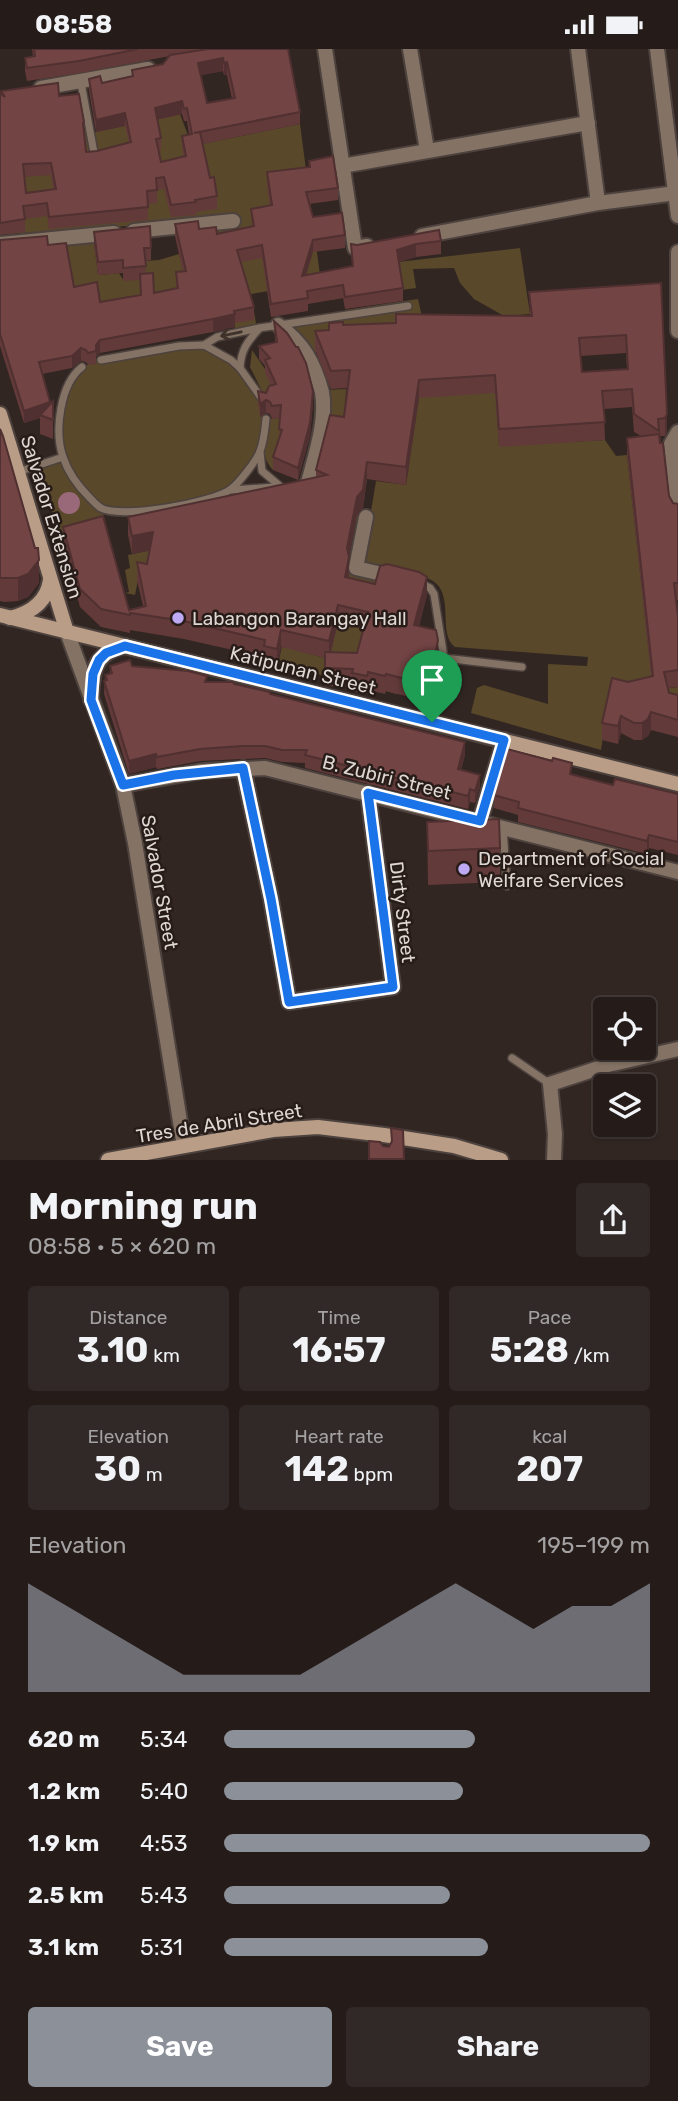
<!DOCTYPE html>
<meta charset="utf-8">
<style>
:root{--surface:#251c1a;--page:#312927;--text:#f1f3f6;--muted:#a3a1a2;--line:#423a39;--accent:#8c9099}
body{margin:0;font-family:Rubik,sans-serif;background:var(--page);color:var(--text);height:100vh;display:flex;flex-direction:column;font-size:26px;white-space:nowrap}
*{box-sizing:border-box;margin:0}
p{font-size:23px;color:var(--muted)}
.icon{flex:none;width:38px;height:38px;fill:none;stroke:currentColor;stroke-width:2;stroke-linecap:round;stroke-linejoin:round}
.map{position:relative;height:1111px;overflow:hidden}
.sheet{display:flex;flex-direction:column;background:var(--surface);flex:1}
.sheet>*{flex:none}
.buttons{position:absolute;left:593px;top:948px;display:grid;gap:14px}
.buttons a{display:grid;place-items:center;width:63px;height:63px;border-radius:7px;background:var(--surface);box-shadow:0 2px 5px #0004,0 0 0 2px var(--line);font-size:35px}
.pin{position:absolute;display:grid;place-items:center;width:60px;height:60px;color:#fff;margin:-72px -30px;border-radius:50% 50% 50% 0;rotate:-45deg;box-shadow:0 0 7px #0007}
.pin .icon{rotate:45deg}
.round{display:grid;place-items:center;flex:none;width:74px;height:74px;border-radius:7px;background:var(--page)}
.summary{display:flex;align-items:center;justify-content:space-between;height:119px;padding:0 28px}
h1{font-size:38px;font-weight:700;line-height:52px}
.figures{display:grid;grid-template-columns:repeat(3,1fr);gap:10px;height:119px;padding:7px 28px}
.figures div{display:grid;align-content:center;border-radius:7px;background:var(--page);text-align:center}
.figures b{font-size:35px;font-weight:700}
.figures small{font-size:19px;font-weight:400}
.figures p{font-size:19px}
.chart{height:196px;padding:14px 28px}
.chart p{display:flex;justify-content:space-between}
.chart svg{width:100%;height:126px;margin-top:7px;fill:var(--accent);opacity:.7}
.cta{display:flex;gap:14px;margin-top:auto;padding:14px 28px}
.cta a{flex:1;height:80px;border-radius:7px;background:var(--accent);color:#fff;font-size:28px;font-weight:700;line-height:80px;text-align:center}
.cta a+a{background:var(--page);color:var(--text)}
ul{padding:0 28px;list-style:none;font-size:23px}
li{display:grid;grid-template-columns:112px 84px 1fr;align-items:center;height:52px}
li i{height:18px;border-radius:9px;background:var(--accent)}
.status{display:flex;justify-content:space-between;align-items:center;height:49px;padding:0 35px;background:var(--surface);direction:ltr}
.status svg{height:19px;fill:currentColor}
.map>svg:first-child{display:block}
</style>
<div class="status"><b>08:58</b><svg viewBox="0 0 49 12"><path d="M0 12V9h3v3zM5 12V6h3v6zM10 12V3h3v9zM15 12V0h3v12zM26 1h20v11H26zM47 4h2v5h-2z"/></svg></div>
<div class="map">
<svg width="678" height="1111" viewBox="0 0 678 1111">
<rect width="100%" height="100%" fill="#312622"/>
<g fill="#59482a">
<path d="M180 65 192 97 300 75 320 226 372 216 520 199 530 265 504 267 474 250 460 234 454 219 413 220 416 239 401 241 340 232 343 249 331 251 303 236 251 245 257 280 236 284 234 274 186 173 8 185 0 131 26 74 95 83Z"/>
<path d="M94 193 98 226 119 224 124 232 145 212 159 211 179 205 190 250 100 265 75 250 52 194Z"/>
<path d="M418 250 422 268 396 293 316 300V309L276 281 346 266 345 261Z"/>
<path d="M204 296 231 311 266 361 260 403 231 441 163 459 102 460 108 483 63 496 37 417 63 408 58 375 65 343 82 318 101 311Z"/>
<path d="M252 301 267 323 274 341 266 350 250 318Z"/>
<path d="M346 340 344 386 332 463 370 468 376 432 406 436 419 348 533 341 536 343 537 363 497 366 499 397 605 391 616 407 627 406 653 641 678 638V663L669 661 664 641 628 650 609 649 601 701 471 664 477 639 484 636 548 655V615L587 617 588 608 455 598C437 585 455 546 433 532 422 525 397 522 384 519L375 553 349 547 342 575 368 581 360 613 402 624 397 645 278 615 303 504 201 514 190 523 179 521 180 512 172 511 170 518 151 515 147 533 138 531 135 546 125 544 129 543 125 521 130 519 128 506 180 495 183 509 240 498 263 508 261 492 318 479 324 482 295 601 329 610 361 473 327 466 329 456 323 444 334 385 321 383 326 341Z"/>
<path d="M280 369V387L273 421C257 403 268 391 270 370Z"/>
</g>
<circle fill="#9a6979" cx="69" cy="454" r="11"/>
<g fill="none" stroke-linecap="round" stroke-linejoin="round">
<defs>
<g id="lane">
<path d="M81 34 95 109"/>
<path d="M204 296 217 288 259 279 408 257"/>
<path d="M101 311 179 297 204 296 231 311 240 319 262 350"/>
<path d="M82 318C60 335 54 382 63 408 68 423 78 437 89 448 92 451 97 457 101 459 121 470 213 454 231 440 239 434 257 411 260 402 264 392 265 380 266 370"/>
<path d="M240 319C241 301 247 293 259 280"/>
<path d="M260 403 262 422 281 438"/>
<path d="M18 423 63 408"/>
<path d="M231 441 275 438"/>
<path d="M420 534 430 539 434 545 444 609 432 673"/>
<path d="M444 609 522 618"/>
<path d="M503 779 507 837"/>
<path d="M512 1009 550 1035"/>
</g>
<g id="street">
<path d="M325 0 355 199 367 197"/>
<path d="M410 0 427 101"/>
<path d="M578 0 598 154"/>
<path d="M657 0 678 167"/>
<path d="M41 39 148 20"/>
<path d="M342 117 588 74"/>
<path d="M134 182 233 172"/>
<path d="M422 187 598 154 676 144"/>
<path d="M0 195 114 184"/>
<path d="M678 203V282"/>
<path d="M278 276C303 293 314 314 322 343 327 372 315 406 308 434L305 437"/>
<path d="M678 383 671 395 678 463"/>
<path d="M366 468 356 519 382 525"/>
<path d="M67 583 123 736 135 794 184 1097"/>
<path d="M243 719 271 850 289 953 393 938 368 744"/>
<path d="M123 736 202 722 265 719 678 823"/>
<path d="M480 772 504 691"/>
<path d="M554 1111 555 1085 550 1035 608 1016 678 1000"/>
</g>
<g id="secondary">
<path d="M0 365 67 583"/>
<path d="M0 566 678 735"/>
<path d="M10 569C31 564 47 553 50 531"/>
<path d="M91 651C92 623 93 604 125 597"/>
<path d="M108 1111 273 1081 318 1078 384 1086 454 1097 501 1111"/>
</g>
</defs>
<use href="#lane" stroke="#4d423e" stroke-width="10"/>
<use href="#street" stroke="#4d423e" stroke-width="18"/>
<use href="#secondary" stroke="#4d423e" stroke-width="18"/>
<use href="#lane" stroke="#847365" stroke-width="7"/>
<use href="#street" stroke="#847365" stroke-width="14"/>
<use href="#secondary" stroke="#b99d87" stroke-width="14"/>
</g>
<g fill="#633a3a" fill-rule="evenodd">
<path d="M32 0H288L300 63V75L203 95 210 129 217 147V160L196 163V166L171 168 164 140 157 141V154L148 155V171L49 180 47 167 25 170V183L0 186V44L1 45V42L59 47 84 86 86 103 97 102 129 93 125 77 96 83 89 42V30L102 34 132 28V21L163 15 170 7 79 24 27 32 25 22V9L33 8ZM223 22 224 26H227L232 50 207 54 201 26ZM182 65 184 72H187L189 85 182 87V99L184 108 161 113 159 102 161 101V89L157 71ZM51 126 53 140 26 144 24 128Z"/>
<path d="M309 112 338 139V151L309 155 313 168 345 186V199L313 203 306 226 352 217 351 195 357 196 441 192V205L416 208 399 213 403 239V252L345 260 343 249 308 255V262L271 268 262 209 241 213 254 258V271L235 274V278L213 283 100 304 96 308V315L88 316 86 313 81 312 72 319 42 325 50 355 53 352V390L40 385V369L24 374 0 297V191L48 196 74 238 100 253 140 246V231L123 232V224L98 226 94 195V183L151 199V211L145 212 146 224 154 244 176 240V223H183L175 187V175L199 180 217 185 252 178 251 160 270 157 267 136V123L309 118Z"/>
<path d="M661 234 667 383 665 387H660L669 447 673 454 678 455V551H676L678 568V638L668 639 669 644 678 646V688L651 681 648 687 642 691H634L621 684 618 695 602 691V674L628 633 651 627 627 406V389L641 387 634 383 632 358 604 360 605 391 499 398 495 344 419 349 406 436 367 430 363 459 357 466 349 506 348 529 427 546 419 577 438 609 429 653 386 642 385 645 368 641 367 645 352 642V638L325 637V609L281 598 277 618 264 615V608L184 590 130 581V584L101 578 80 558 63 496V478L129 561 143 557 137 531V513L147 515 150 501 132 505 128 486V468L316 429V421L344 368 347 339 331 340 315 300V282L329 281 343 276 396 274 530 267 529 243ZM626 304 627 320 582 323 581 307ZM338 574 364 580 357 604 331 603Z"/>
<path d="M274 272 313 354 310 387 298 431 273 421V408L279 391 280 369 272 370 270 365 266 364 260 368 258 355V342L266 344 271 336 265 324V317L259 310V297L275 293Z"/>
<path d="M0 380 39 534 28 548 18 552 4 553 0 552Z"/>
<path d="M110 617H132L207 633 234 635 465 706 461 721 480 738 475 754 470 753 468 760 305 719V714L282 713 265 709 242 710 200 712 157 720 156 718 129 725 104 645 105 626 110 625Z"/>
<path d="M572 726 613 736 678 745V806L649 799 647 805 518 773V766L494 759V746Z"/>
<path d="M427 773 500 799V833L428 836Z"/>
</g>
<g fill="#503030">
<path d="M223 9V22L198 27V14Z"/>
<path d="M227 13V26H224V14Z"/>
<path d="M182 52V65L155 71V59Z"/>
<path d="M125 64V77L96 83V71Z"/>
<path d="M313 191V203L302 240V227Z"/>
<path d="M416 195V208L397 214V201Z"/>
<path d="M235 265V278L213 283V270Z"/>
<path d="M100 291V304L96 308V296Z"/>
<path d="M81 299V312L72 319V307Z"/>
<path d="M419 331V349L406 436V418Z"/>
<path d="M313 342V354L310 387 298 431V419Z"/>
<path d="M266 351V364L260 368V355Z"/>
<path d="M50 353V366H40V369L24 374V362Z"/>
<path d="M667 365V383L665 387V369Z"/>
<path d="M367 413V430L363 459 357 466 347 517V499L357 448Z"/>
<path d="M153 483V501L132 505V487Z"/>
<path d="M349 508V526L345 546V528Z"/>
<path d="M39 511V534L28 548 18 552V529Z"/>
<path d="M427 528V546L414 594V576Z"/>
<path d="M338 556V574L329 610V592Z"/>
<path d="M281 581V598L277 618V600Z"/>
<path d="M438 591V609L429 653V636Z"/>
<path d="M651 663V681L648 687 642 691V674Z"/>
<path d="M621 667V684L618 695V677Z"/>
<path d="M465 693V706L458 733V720Z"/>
<path d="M156 705V718L129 725V712Z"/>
<path d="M480 726V738L475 754V742Z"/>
<path d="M470 740V753L468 760V747Z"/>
<path d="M649 786V799L647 805V792Z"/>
</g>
<g fill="#734444" stroke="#503030" stroke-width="2" fill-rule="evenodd">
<path d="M34 0H138L79 12 27 19 25 9 35 7Z"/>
<path d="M208 0H288L300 63 194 84 200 83 210 129 214 128 217 147 195 151 196 153 171 156 164 128 156 129 157 141 147 142 148 158 49 168 47 154 23 157 25 170 0 174V44L5 48 1 42 58 34 59 47 79 45 84 73 83 74 86 103 97 102 131 93 125 64 96 71 89 30 100 27 102 34 133 27 132 21 163 15 170 6ZM223 9 224 14 227 13 235 49 207 54 198 14ZM182 52 184 60 187 59 192 85 182 87 186 107 161 113 156 90 161 89 155 59ZM51 114 56 140 26 144 23 115Z"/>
<path d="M333 107 338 139 306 143 313 168 342 164 345 186 313 191 302 227 353 217 351 195 357 196 439 181 441 192 416 195 397 201 403 239 345 248 343 236 307 242 308 249 271 255 262 196 237 201 254 258 234 262 235 265 213 270 100 291 96 296V302L88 304 86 301 81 299 72 307 39 313 50 353 24 362 0 285V191L47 187 48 196 66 194 74 238 97 233 100 253 141 246 140 225 153 224 154 244 178 239 176 223 186 222 175 175 198 172 199 180 216 178 217 185 254 177 251 160 272 156 267 123 310 118 309 112Z"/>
<path d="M150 177 151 199H144L146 217 123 219V211L98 213 94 183Z"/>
<path d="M661 234 667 365 665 369 658 370 659 382 634 365 632 340 602 342 605 373 499 380 495 326 419 331 406 418 367 413 363 441 357 448 347 499 349 508 345 528 375 535 380 517 387 515 419 523 427 528 414 576 436 581 438 591 429 636 386 625 385 627 368 623 367 627 352 624 353 620 325 619V603L357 604 368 563 338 556 329 592 281 581 277 600 264 597 265 591 184 572 130 564V566L101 560 80 540 63 478 103 467 129 561 146 557 137 513 147 515 153 483 132 487 128 468 327 426 316 421 330 366 344 368 350 321 331 322 315 282 329 281V274L343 273V276L396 274V265L532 267 529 243ZM626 286 628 320 582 323 579 289Z"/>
<path d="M274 272 287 284 296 298H298L306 314 313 342 310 374 298 419 273 408 282 381 279 380 281 356 272 357 270 353 266 351 260 355 258 342 266 344 269 337 276 335 265 311 270 309 259 297 277 293Z"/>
<path d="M53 352V371L40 366Z"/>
<path d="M0 380 3 387 35 499H38L39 511 28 525 18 529H0Z"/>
<path d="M659 385 660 394H663L669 447 673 454 678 455V534H674L678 568V621L664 623 669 644 678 646V671L651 663 648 670 642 674H634L621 667 618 677 602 674 612 629 628 633 653 627 627 389Z"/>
<path d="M130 611 132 617 188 622 207 627 205 633H233L234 635 270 643V645L465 693 458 720 480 726 475 742 470 740 468 747 305 706 307 701H282L265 697H242L200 700 157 708 156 705 129 712 104 632 107 631 105 626 112 624 110 617Z"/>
<path d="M507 700 552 712 553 709 572 714 570 725 613 736 615 730 678 745V793L649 786 647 792 518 759 519 753 494 746Z"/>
<path d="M499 770 500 799 428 802 427 773Z"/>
<path d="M391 1079 403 1081 404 1110H369V1092L380 1093 383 1097 389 1098 392 1092Z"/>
</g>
<defs><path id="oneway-shaft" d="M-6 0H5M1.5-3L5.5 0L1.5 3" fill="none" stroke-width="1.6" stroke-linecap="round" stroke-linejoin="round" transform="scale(1.75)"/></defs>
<use stroke="#3e322b" href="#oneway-shaft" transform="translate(231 285) rotate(168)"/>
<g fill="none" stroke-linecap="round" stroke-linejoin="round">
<defs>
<path id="route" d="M125 597 504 691 480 772 368 744 393 938 289 953 271 850 243 719 174 726 123 736 91 651 93 625 99 611 106 604Z"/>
</defs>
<use href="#route" stroke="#fff" stroke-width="14"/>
<use href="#route" stroke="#1a73e8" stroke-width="9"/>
</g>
<g fill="#bea9f4" stroke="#271c18" stroke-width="2.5">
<circle cx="178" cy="569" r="7"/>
<circle cx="464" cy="820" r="7"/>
</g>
<g text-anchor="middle" stroke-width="5" stroke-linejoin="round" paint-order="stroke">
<g font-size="19" fill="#dfd7d4" stroke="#271c18">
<text transform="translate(52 468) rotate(73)" y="7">Salvador Extension</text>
<text transform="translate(303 621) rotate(14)" y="7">Katipunan Street</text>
<text transform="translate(387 728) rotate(14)" y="7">B. Zubiri Street</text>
<text transform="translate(160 833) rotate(80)" y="7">Salvador Street</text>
<text transform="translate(403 863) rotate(83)" y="7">Dirty Street</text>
<text transform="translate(219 1074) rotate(-9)" y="7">Tres de Abril Street</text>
</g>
<g font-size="19" fill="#dfd7d4" stroke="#271c18" text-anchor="start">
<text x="192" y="576">Labangon Barangay Hall</text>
<text x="478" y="816">Department of Social<tspan x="478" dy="22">Welfare Services</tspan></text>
</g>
</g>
</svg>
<div class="buttons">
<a><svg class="icon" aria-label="locate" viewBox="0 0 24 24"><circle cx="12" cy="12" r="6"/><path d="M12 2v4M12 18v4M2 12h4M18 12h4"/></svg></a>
<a><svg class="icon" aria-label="layers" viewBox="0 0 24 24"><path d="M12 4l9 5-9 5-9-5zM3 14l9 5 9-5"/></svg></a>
</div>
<div class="pin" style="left:432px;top:673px;background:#1e9e55"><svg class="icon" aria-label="arrive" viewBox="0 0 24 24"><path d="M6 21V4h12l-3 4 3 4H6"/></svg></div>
</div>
<section class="sheet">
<div class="summary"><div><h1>Morning run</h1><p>08:58 · 5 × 620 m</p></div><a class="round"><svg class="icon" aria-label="share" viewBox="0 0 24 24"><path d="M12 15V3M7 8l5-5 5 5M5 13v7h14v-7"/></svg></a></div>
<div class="figures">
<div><p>Distance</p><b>3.10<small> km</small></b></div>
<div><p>Time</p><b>16:57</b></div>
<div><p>Pace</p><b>5:28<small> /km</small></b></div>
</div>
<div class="figures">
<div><p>Elevation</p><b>30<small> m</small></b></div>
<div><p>Heart rate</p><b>142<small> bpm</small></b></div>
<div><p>kcal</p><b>207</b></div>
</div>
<div class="chart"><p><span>Elevation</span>195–199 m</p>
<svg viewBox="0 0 160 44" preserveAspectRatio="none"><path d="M0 44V6L10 14L20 22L30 30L40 38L50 38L60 38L70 38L80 30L90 22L100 14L110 6L120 14L130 22L140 14L150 14L160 6V44z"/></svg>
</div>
<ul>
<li><b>620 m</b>5:34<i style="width:59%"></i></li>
<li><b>1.2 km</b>5:40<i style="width:56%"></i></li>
<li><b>1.9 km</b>4:53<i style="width:100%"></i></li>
<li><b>2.5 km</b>5:43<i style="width:53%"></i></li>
<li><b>3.1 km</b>5:31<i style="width:62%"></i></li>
</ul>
<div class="cta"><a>Save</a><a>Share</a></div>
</section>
